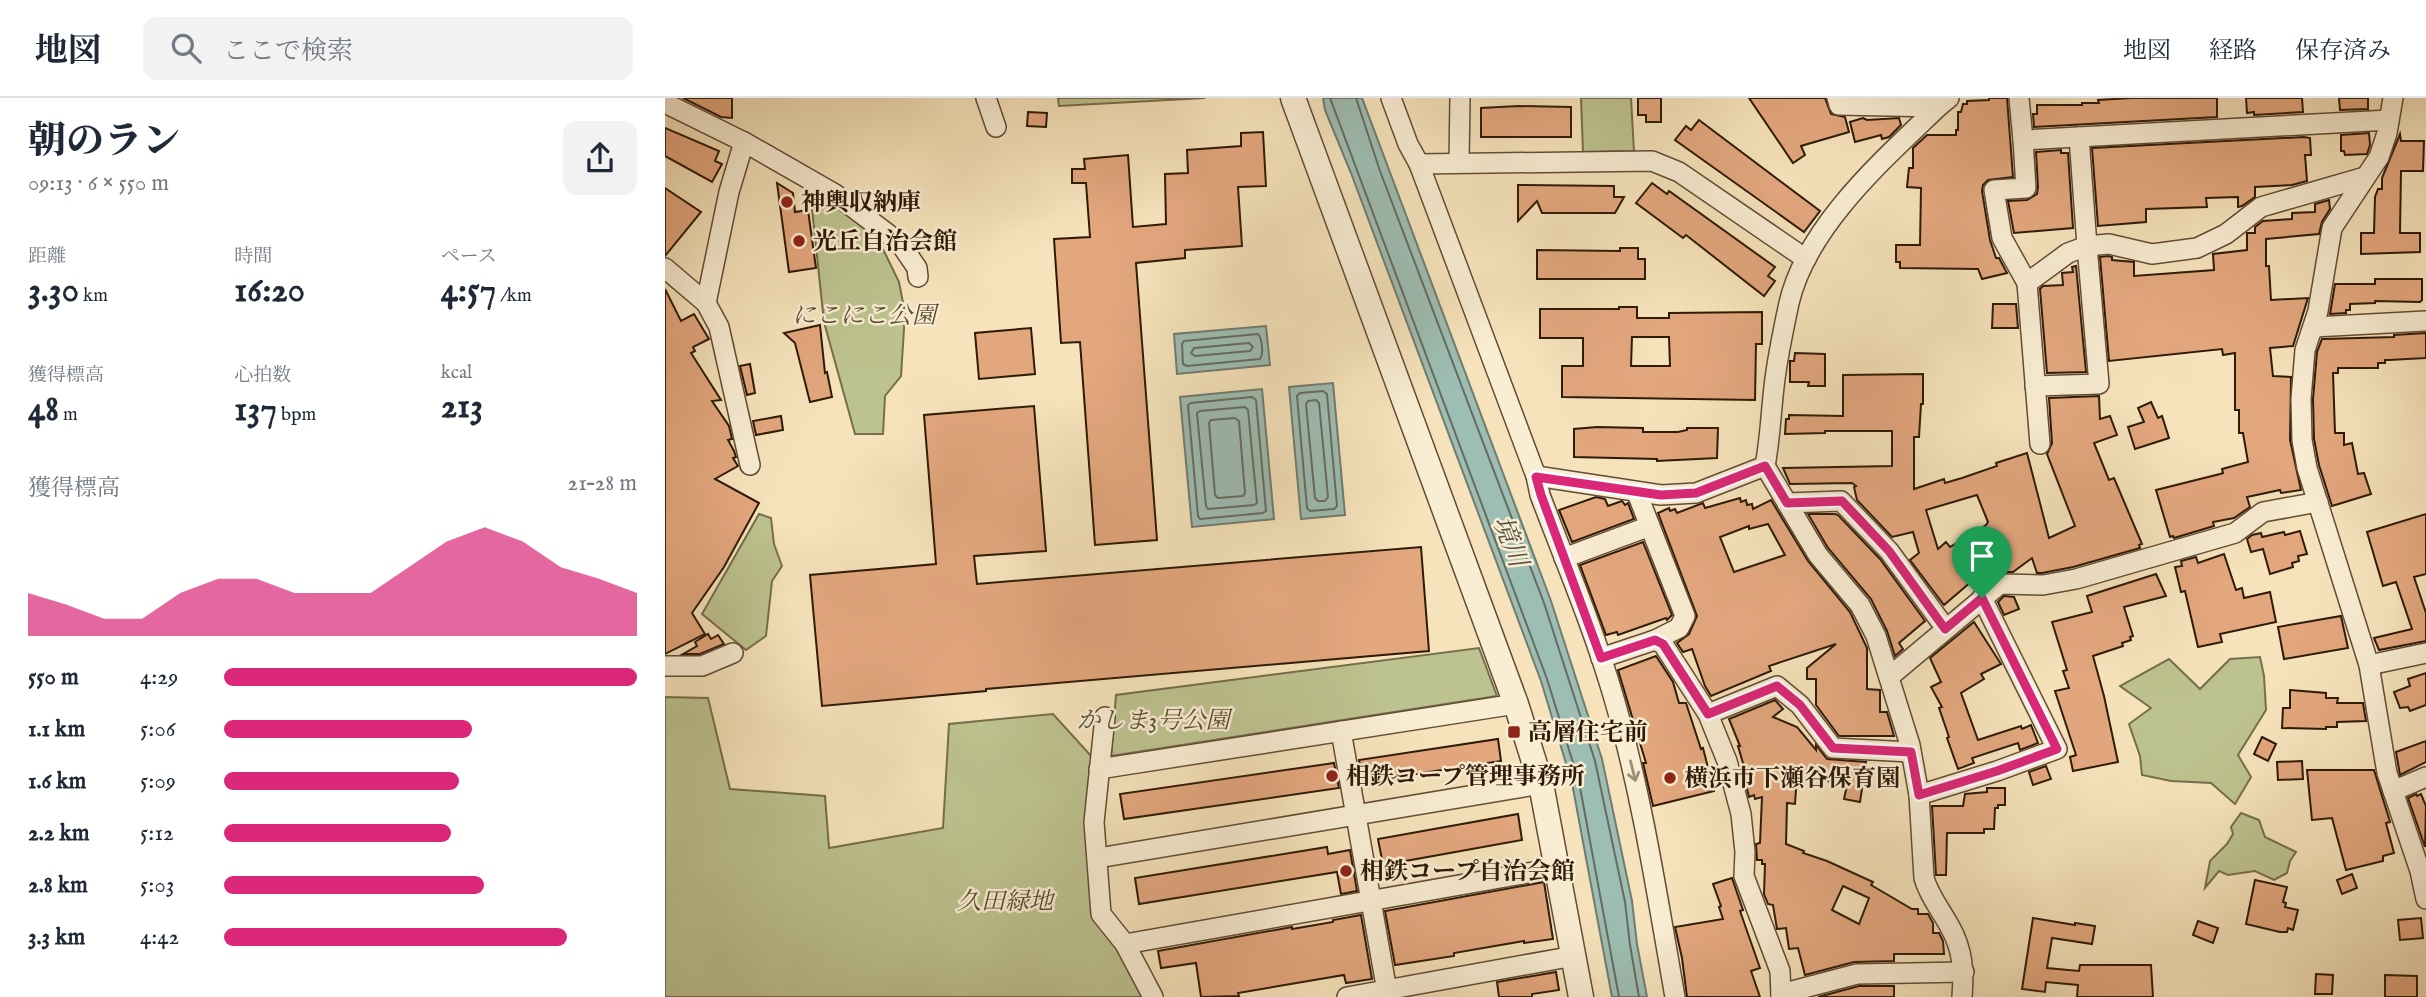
<!DOCTYPE html>
<html lang="ja">
<meta charset="utf-8">
<style>
:root{--surface:#fff;--page:#f2f2f3;--text:#1f2937;--muted:#747a83;--line:#e0e1e3;--accent:#db2777}
body{margin:0;font-family:"IM FELL English","Noto Serif JP",serif;background:var(--page);color:var(--text);height:100vh;display:flex;flex-direction:column;font-size:26px;white-space:nowrap}
*{box-sizing:border-box;margin:0}
p{font-size:23px;color:var(--muted)}
.icon{flex:none;width:38px;height:38px;fill:none;stroke:currentColor;stroke-width:2;stroke-linecap:round;stroke-linejoin:round}
.map{position:relative;flex:1;overflow:hidden}
.sheet{display:flex;flex-direction:column;background:var(--surface);width:665px}
.sheet>*{flex:none}
.pin{position:absolute;display:grid;place-items:center;width:60px;height:60px;color:#fff;margin:-72px -30px;border-radius:50% 50% 50% 0;rotate:-45deg;box-shadow:0 0 7px #0007}
.pin .icon{rotate:45deg}
.round{display:grid;place-items:center;flex:none;width:74px;height:74px;border-radius:14px;background:var(--page)}
.head{display:flex;align-items:center;justify-content:space-between;height:119px;padding:0 28px}
h1{font-size:38px;font-weight:800;line-height:52px}
.metrics{display:grid;grid-template-columns:repeat(3,1fr);gap:10px;height:119px;padding:7px 28px}
.metrics div{display:grid;align-content:center}
.metrics b{font-size:35px;font-weight:800}
.metrics small{font-size:19px;font-weight:400}
.metrics p{font-size:19px}
.chart{height:196px;padding:14px 28px}
.chart p{display:flex;justify-content:space-between}
.chart svg{width:100%;height:126px;margin-top:7px;fill:var(--accent);opacity:.7}
ul{padding:0 28px;list-style:none;font-size:23px}
li{display:grid;grid-template-columns:112px 84px 1fr;align-items:center;height:52px}
li i{height:18px;border-radius:9px;background:var(--accent)}
header{display:flex;align-items:center;gap:42px;box-sizing:border-box;height:98px;padding:0 35px;background:var(--surface);border-bottom:2px solid var(--line)}
header strong{font-size:33px}
nav{display:flex;gap:38px;margin-inline-start:auto;font-size:24px}
.search{width:490px;height:63px;background:var(--page);display:flex;align-items:center;gap:18px;box-sizing:border-box;padding:0 24px;border-radius:14px;color:var(--muted);font-size:26px}
main{display:flex;flex:1;min-height:0}
.map>svg:first-child{display:block}
</style>
<header>
<strong>地図</strong>
<div class="search"><svg class="icon" aria-label="search" viewBox="0 0 24 24"><circle cx="10" cy="10" r="6"/><path d="M15 15l6 6"/></svg>ここで検索</div>
<nav><a>地図</a><a>経路</a><a>保存済み</a></nav>
</header>
<main>
<section class="sheet">
<div class="head"><div><h1>朝のラン</h1><p>09:13 · 6 × 550 m</p></div><a class="round"><svg class="icon" aria-label="share" viewBox="0 0 24 24"><path d="M12 15V3M7 8l5-5 5 5M5 13v7h14v-7"/></svg></a></div>
<div class="metrics">
<div><p>距離</p><b>3.30<small> km</small></b></div>
<div><p>時間</p><b>16:20</b></div>
<div><p>ペース</p><b>4:57<small> /km</small></b></div>
</div>
<div class="metrics">
<div><p>獲得標高</p><b>48<small> m</small></b></div>
<div><p>心拍数</p><b>137<small> bpm</small></b></div>
<div><p>kcal</p><b>213</b></div>
</div>
<div class="chart"><p><span>獲得標高</span>21–28 m</p>
<svg viewBox="0 0 160 44" preserveAspectRatio="none"><path d="M0 44V29L10 33L20 38L30 38L40 29L50 24L60 24L70 29L80 29L90 29L100 20L110 11L120 6L130 11L140 20L150 24L160 29V44z"/></svg>
</div>
<ul>
<li><b>550 m</b>4:29<i style="width:100%"></i></li>
<li><b>1.1 km</b>5:06<i style="width:60%"></i></li>
<li><b>1.6 km</b>5:09<i style="width:57%"></i></li>
<li><b>2.2 km</b>5:12<i style="width:55%"></i></li>
<li><b>2.8 km</b>5:03<i style="width:63%"></i></li>
<li><b>3.3 km</b>4:42<i style="width:83%"></i></li>
</ul>
</section>
<div class="map">
<svg width="1761" height="899" viewBox="0 0 1761 899">
<rect width="100%" height="100%" fill="#f6e3bc"/>
<filter id="stains"><feTurbulence type="fractalNoise" baseFrequency=".00286" numOctaves="4"/><feColorMatrix values="0 0 0 0 .2 0 0 0 0 .09 0 0 0 0 .02 0 0 0 .5 -.17"/></filter>
<radialGradient id="worn" r=".72"><stop offset=".6" stop-color="#630" stop-opacity="0"/><stop offset="1" stop-color="#630" stop-opacity=".3"/></radialGradient>
<g fill="#bdc390" stroke="#766e4c" stroke-width="2">
<path d="M393 0H540L394 8Z"/>
<path d="M916 0H966L969 53 918 54Z"/>
<path d="M145 92 169 103 189 119 217 149 234 184 240 215 236 278 220 298 218 336H190L159 224Z"/>
<path d="M94 416 106 420 109 446 117 468 107 483 101 538 81 552 37 516Z"/>
<path d="M814 550 832 598 446 658 451 597Z"/>
<path d="M1595 559 1599 578 1601 612 1573 657 1586 679 1570 706 1546 685 1506 683 1477 677 1475 658 1464 626 1486 610 1455 588 1504 561 1535 591 1565 561Z"/>
<path d="M0 599 43 600 65 691 160 698 164 750 278 730 284 626 388 616 427 659 438 800 487 899H0Z"/>
<path d="M1576 715 1594 722 1600 739 1631 754 1625 763 1622 775 1609 782 1590 773 1563 777 1554 773 1540 790 1545 763 1562 746 1568 736 1566 729Z"/>
</g>
<g fill="#9dbeb4" stroke="#717c6f" stroke-width="2">
<path d="M658 0H697L886 503 937 661 967 803 972 846 982 899H947L907 685 876 583 686 75 660 12Z"/>
<path d="M601 228 605 267 512 276 509 236Z"/>
<path d="M668 285 680 417 636 421 624 289Z"/>
<path d="M597 291 609 421 527 429 515 299Z"/>
</g>
<g fill="none" stroke-linecap="round" stroke-linejoin="round">
<g stroke="#666c5e" stroke-width="2">
<path d="M665 0 882 581 914 684 954 899"/>
<path d="M691 0 715 73 879 505 930 663 960 804 965 847 974 899"/>
<path d="M593 236C597 241 599 256 595 261L522 268 518 266 517 246 519 243Z"/>
<path d="M584 245 588 249 585 253 530 258 526 255 529 250Z"/>
<path d="M658 293 662 296 672 408 669 411 645 413 642 410 632 298 635 295Z"/>
<path d="M587 299 591 302 601 413 598 415 535 421 533 418 523 307 526 305Z"/>
<path d="M651 302 654 305 663 399 660 403H653L650 400 641 306 643 303Z"/>
<path d="M580 309 583 312 592 405 589 407 543 411 541 408 532 315 535 313Z"/>
<path d="M570 320 574 323 580 395 578 398 553 400 550 397 544 325 546 322Z"/>
</g>
</g>
<g fill="#e3a77e" stroke="#2f1a08" stroke-width="2" fill-rule="evenodd">
<path d="M18 0H67V20L56 19Z"/>
<path d="M973 0H996V24H981V17H973Z"/>
<path d="M1084 0H1160L1166 16 1180 19 1184 34 1136 48 1140 57 1128 65Z"/>
<path d="M1324 0H1342L1348 79 1323 82 1318 87 1317 93 1325 142 1331 160H1334L1342 175 1317 181 1313 171 1235 170V164H1231V147H1255L1256 90 1242 89 1244 70H1248V50L1262 37H1291V32H1293V14H1296L1298 6H1302V3L1324 2Z"/>
<path d="M1466 0H1552V19L1369 29 1368 16H1372V7H1417V5H1434L1433 2Z"/>
<path d="M1581 0H1637L1638 14 1589 17V14L1582 15Z"/>
<path d="M1674 0H1703V11L1675 12Z"/>
<path d="M853 8 906 9V39H816V10Z"/>
<path d="M363 14 382 15 381 29 362 28Z"/>
<path d="M1198 20 1202 22 1234 20 1236 27 1224 39 1217 41 1216 37 1190 44 1185 24Z"/>
<path d="M1034 22 1155 113 1139 134 1010 42 1021 28 1026 32Z"/>
<path d="M0 30 54 53 50 63 57 66 47 84 0 58Z"/>
<path d="M598 34 601 88 573 89 577 148 520 152V160L471 165 492 442 430 447 415 244 396 245 389 141 425 139 421 85H407V71H420L419 61 463 57 468 129 501 126 500 76 523 75 522 52 576 48V35Z"/>
<path d="M1704 35 1705 47 1702 56 1680 57 1679 53H1676V37Z"/>
<path d="M1735 36 1736 43H1759L1758 73H1736L1735 135H1755V154L1696 156V135H1709L1710 99 1713 91H1717V80Z"/>
<path d="M1639 39 1645 40 1646 57H1640L1642 83 1627 87 1590 89V99L1577 108 1573 109V99L1541 100 1542 109 1481 111V124L1433 128 1427 50Z"/>
<path d="M1396 52V55H1403L1408 130 1349 135 1343 103 1362 102 1372 96 1373 89 1371 54Z"/>
<path d="M112 85 128 95 130 114 143 112 151 170 124 174Z"/>
<path d="M987 85 1002 96 1004 93 1110 169 1103 178 1110 183 1099 198 1021 137 1018 140 971 105Z"/>
<path d="M853 87 949 88V99H959L950 115H877L872 103 853 123Z"/>
<path d="M0 90 36 114 0 158Z"/>
<path d="M1664 102 1665 111 1657 124 1654 136 1601 141V168H1604L1606 202 1643 200 1628 248 1605 250 1608 278 1626 279 1625 342 1636 392 1616 395 1615 392 1582 399 1585 409 1569 420 1548 424 1549 428 1509 440 1508 438 1505 439 1491 392 1555 376 1558 375 1557 371 1583 364 1578 335H1574V312H1570V255L1558 257 1557 251 1444 263 1435 159 1443 158 1447 159V162L1469 164V178L1549 172 1548 156 1582 152V135H1590V129L1598 123 1627 121V115L1650 114V106Z"/>
<path d="M955 150H973V161H980V181H872V152L955 153Z"/>
<path d="M1411 168 1421 274 1382 275 1375 191 1378 188 1398 187 1397 175 1408 174 1407 169Z"/>
<path d="M1710 181H1757V202L1755 204 1710 203V205L1685 206V212H1681V215L1665 216 1670 186H1710Z"/>
<path d="M0 191 16 223 29 216 44 241 28 249 30 253 26 255 56 302 47 303 64 328 67 341 63 342 69 353 71 359 68 360 73 368 50 381 94 405 59 469 27 515 40 536 0 556Z"/>
<path d="M1328 206H1351L1353 230H1327Z"/>
<path d="M954 209H972V220H1004V215L1097 214V246H1091L1090 302 897 299V268H918V240H875V211H954ZM967 239H1004L1005 268H966Z"/>
<path d="M155 227 160 275 162 274 167 299 145 304 130 245 119 235Z"/>
<path d="M366 230 370 276 314 281 310 235Z"/>
<path d="M1761 235V260L1724 262H1720V265H1713V270H1673V275H1668L1670 335H1679V347L1687 345 1693 376 1699 375 1706 396 1667 408 1654 367 1649 341 1648 301 1652 254 1657 241 1729 239V237Z"/>
<path d="M1130 255 1160 256V288H1143L1144 284H1125V263H1129Z"/>
<path d="M85 266 90 295 82 297 75 268Z"/>
<path d="M1258 276V306H1256L1254 339H1249V391L1279 381 1280 385 1297 380 1332 368 1331 365 1362 355 1384 440 1410 428 1382 356 1387 345 1384 300 1434 298 1435 321 1445 318 1452 337 1429 345 1444 382 1449 380 1477 446 1474 447 1475 450 1408 469 1377 475H1372L1367 460 1348 474H1334L1326 478 1321 471 1279 507 1245 462 1254 455 1248 434 1227 439 1192 402 1189 389 1191 388 1187 385 1125 386 1118 370 1227 368V333H1160V335L1120 336 1121 321H1124V317L1178 318V277ZM1312 397 1323 424 1321 427 1285 449 1281 444 1273 451 1261 412Z"/>
<path d="M1486 304 1493 320 1497 318 1504 340 1470 351 1463 329 1479 324 1473 310Z"/>
<path d="M369 308 381 453 309 458 312 486 756 449 764 553 321 591V593L157 608 145 477 271 466 259 317Z"/>
<path d="M116 318 118 332 91 337 88 323Z"/>
<path d="M932 329 978 330V334H1013L1022 332V330H1053L1052 360 992 363V361L909 359V331Z"/>
<path d="M931 399 940 401 943 408 957 403 960 407 963 405 969 421 907 444 894 412Z"/>
<path d="M1075 400 1076 404 1081 402 1082 407 1087 406 1088 411 1106 402 1143 463 1185 514 1202 550V591L1215 592V614H1222L1229 638H1174L1151 607V581H1142V570L1171 546 1104 568 1106 573 1046 598 1040 588 1027 551 1018 554 1012 545 1024 536 1032 518 993 415 1004 410 1005 413 1010 411 1012 415 1038 405 1040 410ZM1103 426 1120 457 1069 474 1055 439 1084 428V431Z"/>
<path d="M1143 416H1170L1173 417 1215 461 1260 523 1234 545 1238 551 1230 558 1222 533 1206 501 1163 450Z"/>
<path d="M1761 416V476L1749 479 1761 515V543L1714 552 1709 540 1747 531 1731 484 1718 488 1702 434Z"/>
<path d="M1635 433 1642 456 1633 458 1634 463 1627 465 1628 469 1605 476 1598 451 1586 454 1582 441 1587 437 1596 435 1597 439 1619 434 1620 437Z"/>
<path d="M978 444 1007 517 1002 522 1001 520 953 537 952 534 941 537 915 467Z"/>
<path d="M1559 456 1571 492 1577 490 1579 500 1605 494 1611 524 1555 536 1557 544 1533 549 1520 493 1516 494 1510 469 1517 468 1516 463 1531 459 1533 465Z"/>
<path d="M1491 476 1501 498 1459 509 1468 538 1465 539 1466 542 1457 545 1458 548 1428 558 1439 598 1453 664 1408 673 1405 659 1411 657 1390 593 1404 590 1398 573 1402 572 1387 524 1427 514 1422 498Z"/>
<path d="M1339 498 1349 499 1354 511 1339 517 1333 504Z"/>
<path d="M1676 518 1683 550 1619 561 1613 529Z"/>
<path d="M1309 524 1336 566 1316 576 1319 581 1296 595 1313 642 1356 628 1357 631 1366 627 1373 645 1355 652 1353 645 1307 660 1309 665 1293 671 1282 640 1284 639 1274 610 1277 609 1266 589 1276 584 1265 560Z"/>
<path d="M43 536 46 541 53 537 59 546 35 556H18L32 548 30 544Z"/>
<path d="M991 558 1008 584 1014 605H1021L1036 651 1038 650 1049 693 988 708 978 665H981L953 572Z"/>
<path d="M1761 575V607L1745 613 1743 609 1735 610 1729 594 1745 588 1743 581Z"/>
<path d="M1625 592 1661 595V600H1673L1672 605H1698L1701 623 1672 624V629H1661V631L1617 630 1618 610H1625Z"/>
<path d="M1110 602 1118 611 1108 619 1132 629 1151 652V647L1162 661 1201 664 1195 704 1179 701 1182 687 1132 677 1130 706 1122 705 1121 746 1139 753 1138 755 1162 763 1208 784 1206 787 1247 811H1253V816H1263L1268 825V835H1274L1278 843 1279 856H1229V863L1189 864 1140 877 1133 850 1124 851 1121 830 1112 831 1108 807 1103 806 1099 796 1100 766H1097V762H1092L1091 746 1095 745 1097 699 1090 701 1089 697 1084 699 1079 679H1082L1073 648H1075L1064 621ZM1178 788 1204 800 1194 826 1167 812Z"/>
<path d="M1597 639 1611 646 1603 663 1589 656Z"/>
<path d="M833 641 836 663 698 684 694 662Z"/>
<path d="M1761 643V664L1735 677 1731 654Z"/>
<path d="M1637 663 1638 681 1613 682 1612 664Z"/>
<path d="M669 665 674 690 459 721 455 696Z"/>
<path d="M1381 668 1386 681 1368 687 1364 674Z"/>
<path d="M1642 672H1709L1725 724 1721 725 1729 755 1718 758V763L1681 772 1667 720 1647 722Z"/>
<path d="M1322 690H1340V707H1333V710H1330L1329 731H1319V735H1282L1281 777H1271L1267 708H1298L1300 696 1322 694Z"/>
<path d="M1751 696 1752 698 1756 696 1761 708 1760 749 1743 700Z"/>
<path d="M853 716 857 742 718 767 713 741Z"/>
<path d="M662 749 663 756 685 752 692 793 676 796 672 774 474 806 470 780Z"/>
<path d="M1687 776 1692 790 1677 796 1672 782Z"/>
<path d="M1067 780 1078 812 1075 813 1095 870 1086 873 1095 899H1022L1017 860 1010 829 1058 821 1054 809 1056 808 1048 786Z"/>
<path d="M1590 782 1622 789 1618 804 1621 805 1620 809 1633 812 1628 832 1623 830 1622 834H1615L1581 826Z"/>
<path d="M879 784 888 841 859 845V843L789 855V858L730 867 720 813Z"/>
<path d="M696 817 707 881 681 885 679 877 573 895 574 898 536 899 531 865 496 870 493 853 627 829V831L668 824V822Z"/>
<path d="M1368 820 1410 827V825L1430 828 1427 846 1387 840 1382 870 1414 873 1415 867H1486L1488 899H1412L1413 887 1381 884 1380 894 1357 891Z"/>
<path d="M1756 820 1758 840 1735 842 1733 822Z"/>
<path d="M1533 823 1553 830 1548 845 1528 837Z"/>
<path d="M891 874 894 892 867 896V899H834L832 884Z"/>
<path d="M1651 876 1668 877 1667 896H1650Z"/>
<path d="M1720 877 1752 878V899H1720Z"/>
<path d="M1194 888H1229V899H1153Z"/>
</g>
<g fill="none" stroke-linecap="round" stroke-linejoin="round">
<defs>
<g id="minor">
<path d="M321 0 331 29"/>
<path d="M726 0 743 46 754 66 871 378 875 397C900 463 928 529 948 597 977 696 992 797 1010 899"/>
<path d="M1172 0 1174 7 1273 9 1284 0"/>
<path d="M1354 0 1358 42 1724 22"/>
<path d="M1728 0 1722 35 1714 59 1667 130 1653 213 1640 252 1636 301 1637 342 1642 370 1704 567 1722 675 1755 773 1761 801"/>
<path d="M0 5 79 44 170 96 235 145 252 170 253 179"/>
<path d="M1414 39 1422 148 1444 146 1487 156 1532 150 1561 136 1596 109 1700 79"/>
<path d="M1358 42 1361 90 1329 92 1337 140 1362 185 1375 346"/>
<path d="M794 64 795 0"/>
<path d="M754 66 987 63 1014 74 1141 161"/>
<path d="M0 170 41 205 54 229 85 367"/>
<path d="M1362 185 1403 155 1422 148 1434 286 1370 288"/>
<path d="M41 205 64 94 79 44"/>
<path d="M1649 229 1761 223"/>
<path d="M1100 368 1153 457 1195 507 1211 538 1245 647 1254 697 1259 780C1264 798 1276 812 1285 829 1298 852 1299 873 1297 899"/>
<path d="M871 378 996 397 1031 395 1100 368C1105 342 1106 315 1109 289 1112 261 1118 233 1124 205 1142 128 1218 62 1273 9"/>
<path d="M972 395 1020 518 1014 530 990 542"/>
<path d="M1122 405 1176 403 1224 453 1281 531"/>
<path d="M899 460 985 428"/>
<path d="M936 560 990 542 998 546 1043 616 1062 663 1076 716 1080 754 1079 778 1115 873 1116 899"/>
<path d="M1704 567 1761 555"/>
<path d="M0 568H37L68 555"/>
<path d="M1224 579 1335 486 1378 487 1411 481 1570 435 1598 414 1653 404"/>
<path d="M1043 616 1112 588 1135 607 1168 650 1246 654"/>
<path d="M440 619 429 724 436 816 460 846 488 899"/>
<path d="M676 633 723 899"/>
<path d="M434 671 851 606"/>
<path d="M1728 693 1761 679"/>
<path d="M1254 697 1332 673 1392 651 1317 500"/>
<path d="M433 760 876 686"/>
<path d="M460 846 891 770"/>
<path d="M1116 896 1192 876 1299 874"/>
<path d="M682 899 909 858"/>
</g>
<path id="tertiary" d="M628 0 851 606 876 686 916 899"/>
</defs>
<use href="#minor" stroke="#614c35" stroke-width="22"/>
<use href="#tertiary" stroke="#614c35" stroke-width="27"/>
<use href="#minor" stroke="#f9edd3" stroke-width="19"/>
<use href="#tertiary" stroke="#f9edd3" stroke-width="24"/>
</g>
<defs><path id="oneway-shaft" d="M-6 0H5M1.5-3L5.5 0L1.5 3" fill="none" stroke-width="1.6" stroke-linecap="round" stroke-linejoin="round" transform="scale(1.75)"/></defs>
<use stroke="#9e8e78" href="#oneway-shaft" transform="translate(968 673) rotate(76)"/>
<g fill="none" stroke-linecap="round" stroke-linejoin="round">
<defs>
<path id="route" d="M1100 368 1122 405 1177 403 1224 453 1280 531 1317 500 1392 651 1332 673 1254 697 1246 654 1168 650 1135 607 1112 588 1043 616 998 546 990 542 936 560 876 397 871 379 996 397 1031 395Z"/>
</defs>
<use href="#route" stroke="#fff" stroke-width="14"/>
<use href="#route" stroke="#db2777" stroke-width="9"/>
</g>
<g fill="#8f2418" stroke="#f9edd3" stroke-width="2.5">
<circle cx="122" cy="104" r="7"/>
<circle cx="134" cy="143" r="7"/>
<rect x="842" y="627" width="14" height="14" rx="3.5"/>
<circle cx="667" cy="678" r="7"/>
<circle cx="1005" cy="680" r="7"/>
<circle cx="681" cy="773" r="7"/>
</g>
<g text-anchor="middle" stroke-width="5" stroke-linejoin="round" paint-order="stroke">
<g font-size="24" font-weight="bold" fill="#2f1a08" stroke="#f9edd3" text-anchor="start">
<text x="136" y="112">神輿収納庫</text>
<text x="148" y="151">光丘自治会館</text>
<text x="863" y="642">高層住宅前</text>
<text x="681" y="686">相鉄コープ管理事務所</text>
<text x="1019" y="688">横浜市下瀬谷保育園</text>
<text x="695" y="781">相鉄コープ自治会館</text>
</g>
<g font-size="24" font-style="italic" fill="#5a4d31" stroke="#f9edd3">
<text x="199" y="225">にこにこ公園</text>
<text x="488" y="630">かしま3号公園</text>
<text x="340" y="811">久田緑地</text>
</g>
<g font-size="26" font-style="italic" fill="#565344" stroke="#f9edd3">
<text transform="translate(846 443) rotate(69)" y="9">境川</text>
</g>
</g>
<rect width="100%" height="100%" filter="url(#stains)"/>
<rect width="100%" height="100%" fill="url(#worn)"/>
</svg>
<div class="pin" style="left:1317px;top:500px;background:#1e9e55"><svg class="icon" aria-label="arrive" viewBox="0 0 24 24"><path d="M6 21V4h12l-3 4 3 4H6"/></svg></div>
</div>
</main>
